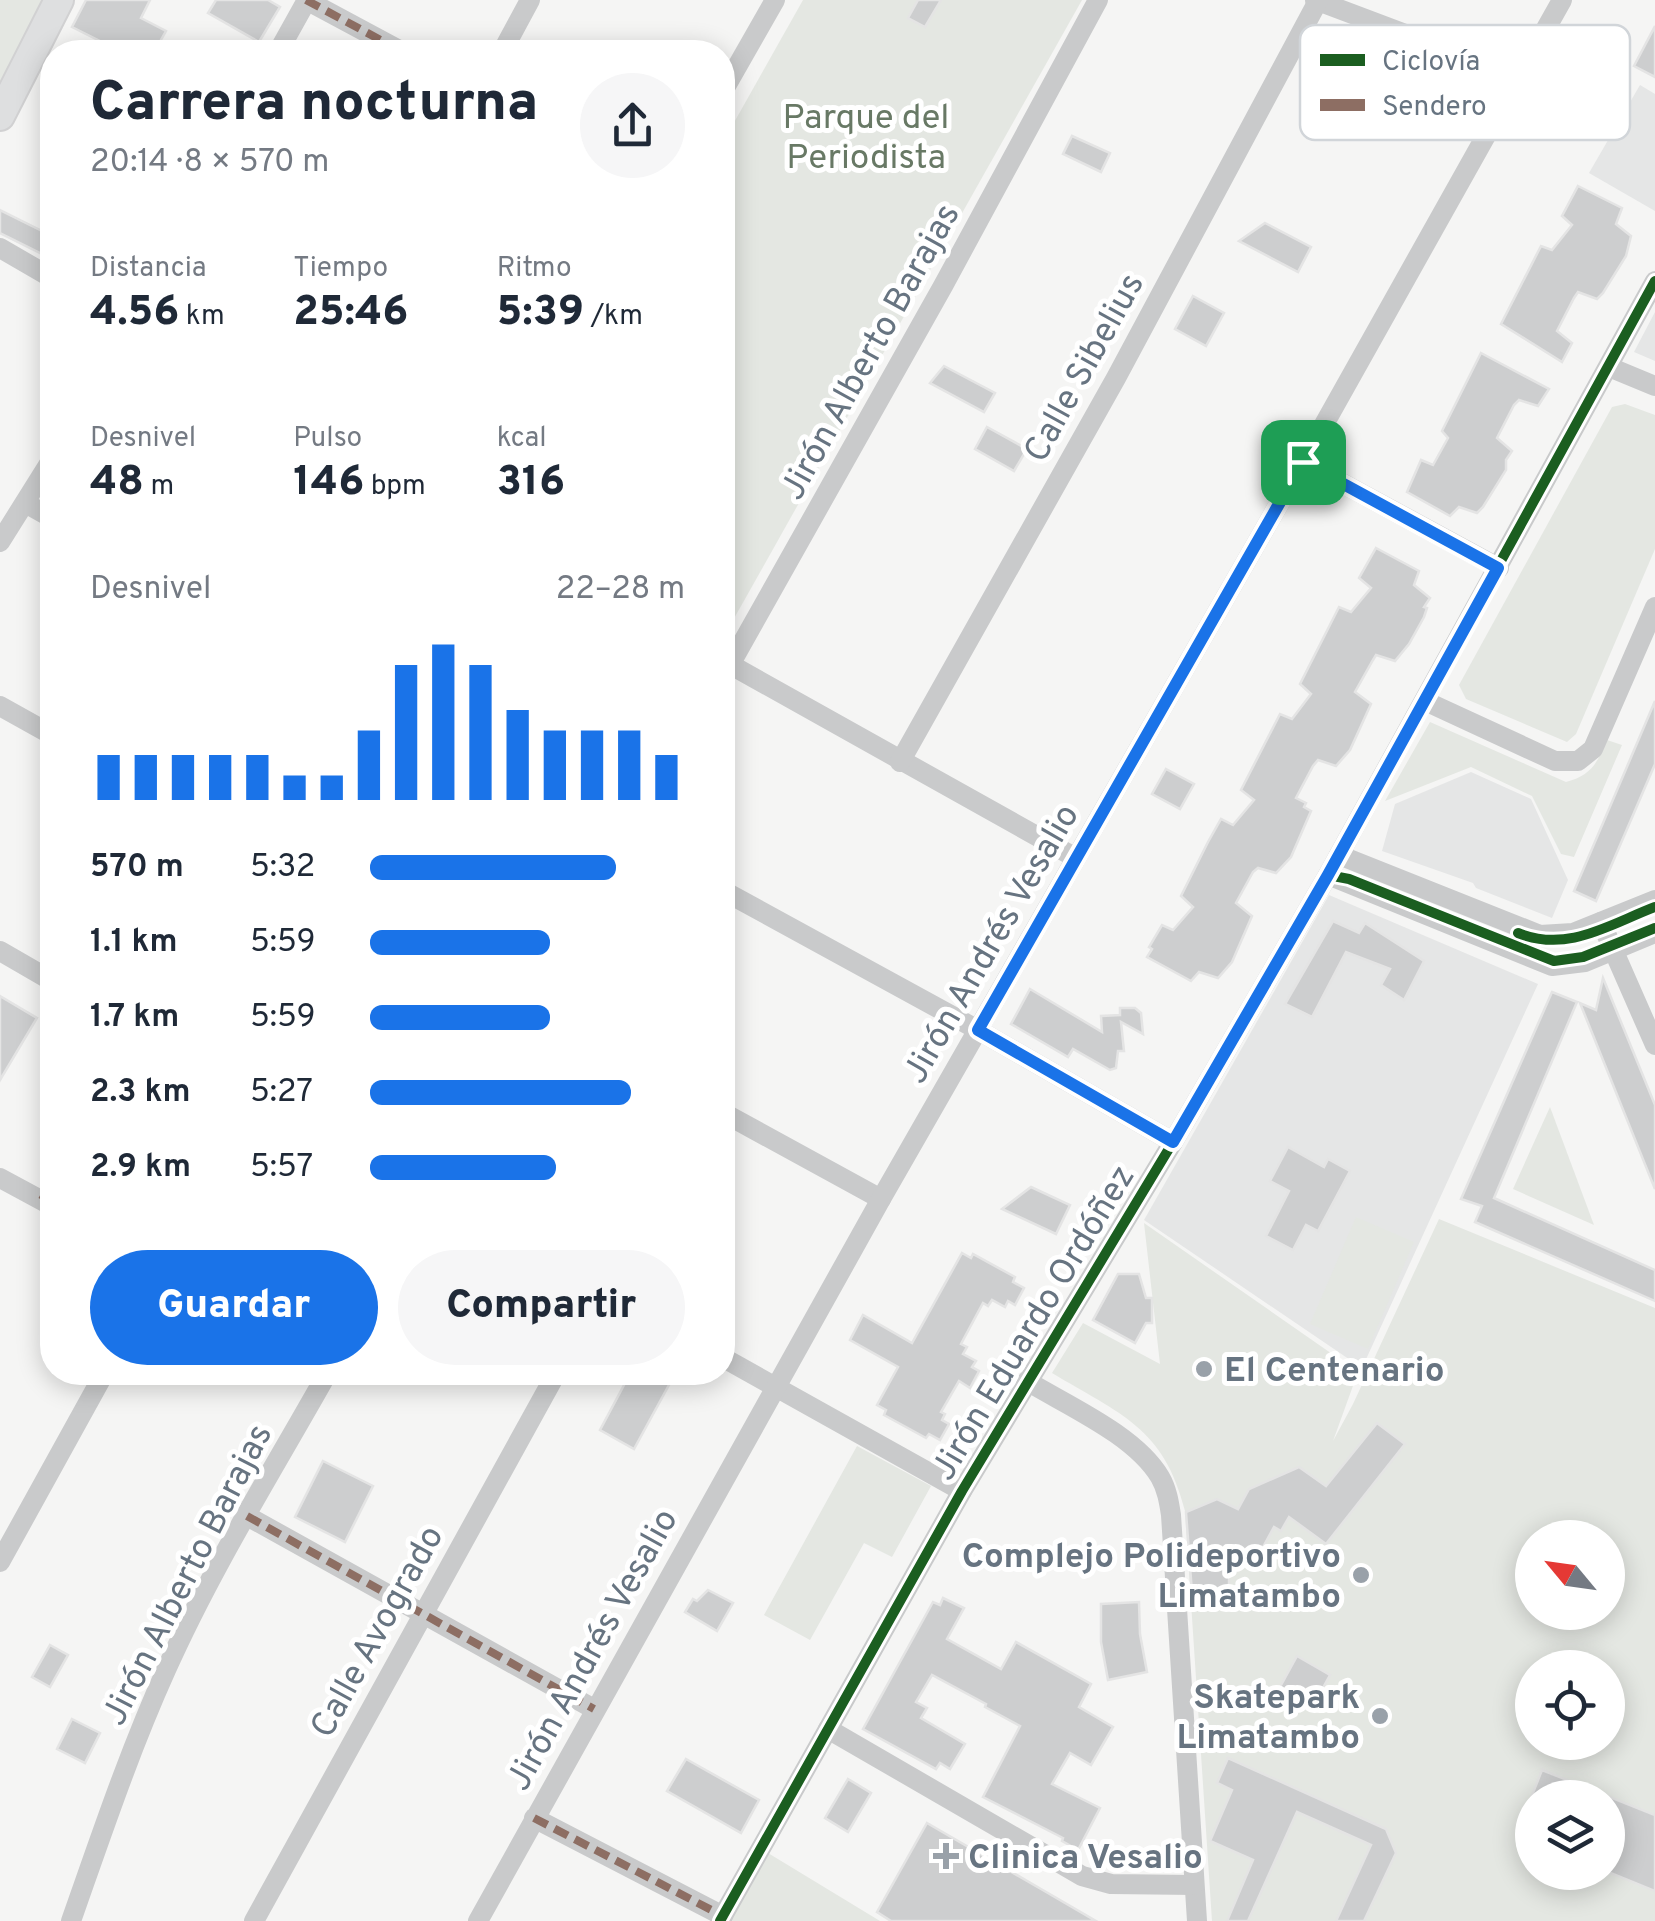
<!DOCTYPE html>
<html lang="es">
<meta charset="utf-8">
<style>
:root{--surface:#fff;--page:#f6f6f7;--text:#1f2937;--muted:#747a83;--accent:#1a73e8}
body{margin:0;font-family:Overpass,sans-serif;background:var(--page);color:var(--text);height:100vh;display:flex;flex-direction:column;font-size:38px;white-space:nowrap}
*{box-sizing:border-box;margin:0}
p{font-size:32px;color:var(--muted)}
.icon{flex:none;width:55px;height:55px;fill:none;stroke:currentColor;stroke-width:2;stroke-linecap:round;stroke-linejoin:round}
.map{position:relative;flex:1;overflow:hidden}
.drawer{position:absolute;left:40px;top:40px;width:695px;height:1345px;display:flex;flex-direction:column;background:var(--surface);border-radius:40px;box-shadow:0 5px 25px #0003}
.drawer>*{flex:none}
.needle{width:65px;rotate:299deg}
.tools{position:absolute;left:1515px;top:1520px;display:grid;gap:20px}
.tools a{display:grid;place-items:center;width:110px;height:110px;border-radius:50%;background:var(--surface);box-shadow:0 5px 25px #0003;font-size:50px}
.pin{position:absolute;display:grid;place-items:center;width:85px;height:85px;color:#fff;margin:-42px;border-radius:20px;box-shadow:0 5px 15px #0006}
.round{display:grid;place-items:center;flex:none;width:105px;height:105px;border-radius:52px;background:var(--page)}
.summary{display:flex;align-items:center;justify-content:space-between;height:170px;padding:0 50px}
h1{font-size:55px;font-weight:800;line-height:75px}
.figures{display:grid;grid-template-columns:repeat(3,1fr);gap:15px;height:170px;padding:10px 50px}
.figures div{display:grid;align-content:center}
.figures b{font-size:42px;font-weight:800}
.figures small{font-size:28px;font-weight:400}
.figures p{font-size:28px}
.chart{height:280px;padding:20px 50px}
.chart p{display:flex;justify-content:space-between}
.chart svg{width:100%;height:180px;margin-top:10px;stroke:var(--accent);stroke-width:6}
.cta{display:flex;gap:20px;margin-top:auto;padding:20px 50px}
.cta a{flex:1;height:115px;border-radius:60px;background:var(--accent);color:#fff;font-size:40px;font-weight:800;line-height:115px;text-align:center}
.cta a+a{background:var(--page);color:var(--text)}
ul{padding:0 50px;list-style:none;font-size:32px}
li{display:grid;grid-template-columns:160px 120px 1fr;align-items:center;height:75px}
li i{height:25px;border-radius:12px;background:var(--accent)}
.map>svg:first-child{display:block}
</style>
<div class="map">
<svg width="1655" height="1921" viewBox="0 0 1655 1921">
<rect width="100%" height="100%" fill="#f5f5f4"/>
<g fill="#e5e6e6">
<path d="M1640 85 1655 94V211L1589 173Z"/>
<path d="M1655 312V361L1634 352Z"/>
<path d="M1471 772 1531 799 1568 880 1552 918 1476 888 1473 883 1382 851 1395 804Z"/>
<path d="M1329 895 1538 984 1362 1368 1144 1220Z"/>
</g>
<g fill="#e4e7e2" fill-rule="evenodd">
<path d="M0 0H44L0 82Z"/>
<path d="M803 0H1082L723 638V142Z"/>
<path d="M1625 404 1655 415V549L1576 734 1567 742 1466 699 1459 685 1612 407Z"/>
<path d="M1430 722 1566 782C1592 775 1597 763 1607 740L1622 745 1574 857 1561 854 1532 796 1471 767 1385 801Z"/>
<path d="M1550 1107 1594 1225 1513 1189Z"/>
<path d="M1356 1217 1414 1242 1368 1349 1310 1324Z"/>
<path d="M1439 1219 1655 1308V1921H1212L1185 1511C1164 1427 1120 1414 1052 1373L1083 1323 1160 1364 1144 1223 1358 1372 1333 1441 1353 1404ZM1532 1538H1608V1612H1532ZM1532 1668H1608V1742H1532ZM1532 1798H1608V1872H1532Z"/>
<path d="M857 1446 931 1486 892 1557 864 1543 810 1640 764 1615Z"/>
<path d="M768 1853 880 1921H729Z"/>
</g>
<g fill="#cdcecf" stroke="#e4e4e4" stroke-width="2.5">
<path d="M86 0H150L141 18 166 31 154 52H122L72 27Z"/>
<path d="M216 0H268L280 7 259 42 208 13Z"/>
<path d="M918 0H941L925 27 908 18Z"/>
<path d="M1655 26V77L1634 66Z"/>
<path d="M1072 136 1110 153 1101 172 1063 154Z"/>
<path d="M1578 186 1622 208 1616 224 1631 236 1626 256 1603 293 1597 299 1578 292 1574 298 1557 331 1572 343 1562 362 1501 324 1541 246 1552 250 1572 225 1562 216Z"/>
<path d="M0 210 52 236V259L0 233Z"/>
<path d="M1265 223 1311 247 1298 272 1239 241Z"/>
<path d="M1193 296 1224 313 1206 346 1175 329Z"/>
<path d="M1481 353 1549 389 1538 406 1519 400 1514 405 1497 438 1512 451 1506 460V470L1483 507 1477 513 1459 507 1450 516 1407 492 1421 460 1433 465 1448 438 1442 431Z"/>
<path d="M944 366 995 393 984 412 930 383Z"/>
<path d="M987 427 1027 449 1014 471 975 449Z"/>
<path d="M1376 548 1419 571 1414 585 1430 598 1424 607 1427 608 1424 617 1409 644 1395 661 1376 655 1373 660 1355 692 1371 704 1350 750 1336 766 1318 760 1313 766 1296 798 1306 803 1304 807 1311 811 1291 857 1276 873 1258 868 1253 872 1236 903 1252 916 1232 962 1218 978 1199 972 1191 981 1147 957 1152 949 1149 947 1162 925 1173 930 1193 907 1181 896 1208 842 1221 819 1233 825 1254 800 1241 790 1280 714 1292 719 1311 694 1300 684 1339 607 1351 612 1371 588 1359 578Z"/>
<path d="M1655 701V764L1596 901 1574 891Z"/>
<path d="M1166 769 1194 784 1180 809 1152 794Z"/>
<path d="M1333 921 1359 933 1365 923 1424 961 1404 1000 1381 985 1390 969 1346 952 1312 1017 1285 1004Z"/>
<path d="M1603 978 1655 1105V1189L1580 1003 1596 1010Z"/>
<path d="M1030 989 1102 1032 1101 1016 1120 1015V1008H1135L1141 1013 1143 1034 1121 1022 1124 1051H1118L1116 1068 1110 1070 1073 1049 1068 1057 1011 1024Z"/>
<path d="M1552 992 1577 1002 1494 1198 1655 1270V1301L1475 1222 1482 1206 1461 1199Z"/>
<path d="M0 996 37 1018 0 1080Z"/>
<path d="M1288 1147 1324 1167 1328 1159 1350 1171 1318 1231 1306 1225 1293 1250 1266 1236 1289 1191 1270 1181Z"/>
<path d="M1031 1187 1070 1205 1056 1234 1002 1209Z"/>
<path d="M962 1253 971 1258 973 1254 1015 1277 1013 1282 1024 1288 1015 1305 1008 1301 1005 1307 992 1300 988 1306 983 1303 961 1344 967 1347 963 1354 976 1361 972 1367 979 1371 970 1388 959 1381 941 1412 945 1414 942 1420 949 1424 940 1440 929 1434 926 1438 884 1415 886 1410 877 1405 898 1367 850 1340 863 1315 912 1343Z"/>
<path d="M1118 1274H1139L1146 1298H1152V1323H1146L1135 1343 1093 1320Z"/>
<path d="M631 1372H676L634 1449 600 1430Z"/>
<path d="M1377 1423 1405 1444 1326 1544 1289 1517 1281 1531 1274 1527 1261 1551 1262 1558 1229 1559V1593H1192L1186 1512 1217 1499 1238 1509 1249 1489 1299 1467 1326 1486Z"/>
<path d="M323 1461 373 1486 345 1542 295 1517Z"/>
<path d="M708 1590 733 1603 717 1631 685 1612 693 1599 697 1601Z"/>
<path d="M943 1598 964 1608 947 1639 1001 1669 1016 1642 1091 1684 1079 1707 1113 1727 1091 1765 1070 1753 1052 1784 1100 1808 1078 1850 1062 1841 1063 1838 983 1797 1020 1726 985 1707 986 1704 932 1675 916 1702 927 1708 921 1718 965 1744 950 1769 940 1763 936 1769 863 1729 933 1602 940 1605Z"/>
<path d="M1139 1602 1140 1634 1147 1672 1108 1680 1101 1642V1604Z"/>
<path d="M50 1645 68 1655 50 1687 32 1677Z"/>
<path d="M1297 1656 1330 1675 1313 1706 1280 1687Z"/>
<path d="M72 1719 100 1733 85 1763 57 1749Z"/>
<path d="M1228 1758 1386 1829 1396 1853 1364 1921H1336L1371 1845 1297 1812 1248 1921H1227L1253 1860 1210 1841 1232 1790 1217 1783Z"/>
<path d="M686 1759 759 1800 741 1833 667 1791Z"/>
<path d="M1542 1770 1655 1815V1891L1608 1872V1798H1531Z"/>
<path d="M848 1779 871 1793 848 1832 825 1818Z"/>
<path d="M927 1823 1041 1889 1096 1921H891L877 1912Z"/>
</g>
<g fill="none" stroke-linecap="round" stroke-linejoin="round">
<defs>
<path id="secondary" d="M0 116 59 0"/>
</defs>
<use href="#secondary" stroke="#d1d1d2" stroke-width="32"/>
<g stroke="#c9cacb" stroke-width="20">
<path d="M306 0 403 52"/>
<path d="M1315 0 1517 76"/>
<path d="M278 52 307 0"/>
<path d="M502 52 530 0"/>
<path d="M722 93 775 0"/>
<path d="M0 248 52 278"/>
<path d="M1609 367 1655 386"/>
<path d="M1303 462 1499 568"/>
<path d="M27 504 52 518"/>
<path d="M0 542 52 459"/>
<path d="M722 660 1076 858"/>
<path d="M722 679 943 286 1098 0"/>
<path d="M1425 701 1555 761H1578L1593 749 1655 607"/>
<path d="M0 706 52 735"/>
<path d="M900 762 1116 378 1318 1"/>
<path d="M1339 855 1540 935 1573 933 1655 900"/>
<path d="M1328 875 1552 966 1585 962 1655 933"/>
<path d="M722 890 978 1030 1173 1142"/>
<path d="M1601 922 1655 1045"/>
<path d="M0 951 52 981"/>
<path d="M722 1112 881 1199"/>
<path d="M0 1178 52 1206"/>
<path d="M722 1357 962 1491"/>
<path d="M1027 1381C1068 1406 1135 1435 1160 1477 1167 1489 1169 1502 1171 1515L1197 1921"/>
<path d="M247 1516 594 1709"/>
<path d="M0 1562 105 1372"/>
<path d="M828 1729 1082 1876 1111 1884 1194 1885"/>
<path d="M534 1818 723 1916"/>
<path d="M71 1921C101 1836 129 1752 166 1670 212 1567 273 1470 328 1372"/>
<path d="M254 1921 557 1372"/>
<path d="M478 1921 881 1199 1303 462 1562 0"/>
<path d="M720 1921 962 1491 1173 1142 1328 875 1655 281"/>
</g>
<use href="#secondary" stroke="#dedfe0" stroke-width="28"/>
<g stroke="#8d6e63" stroke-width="8" stroke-dasharray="15 8" stroke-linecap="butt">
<path d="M306 0 403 52"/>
<path d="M42 1200 52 1182"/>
<path d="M247 1516 594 1709"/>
<path d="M534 1818 723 1916"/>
</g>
<defs>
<g id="cycleway">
<path d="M1328 875 1349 879 1554 961 1583 957 1655 928"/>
<path d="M1518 933C1568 953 1608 925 1655 907"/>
<path d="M720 1921 962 1491 1173 1142 1328 875 1655 281"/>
</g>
</defs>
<use href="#cycleway" stroke="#fff" stroke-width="16"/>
<use href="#cycleway" stroke="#1b5e20" stroke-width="10"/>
</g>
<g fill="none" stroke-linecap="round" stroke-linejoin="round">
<defs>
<path id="route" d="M1303 462 1498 568 1328 875 1173 1142 978 1030Z"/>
</defs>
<use href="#route" stroke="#fff" stroke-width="20"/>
<use href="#route" stroke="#1a73e8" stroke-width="12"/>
</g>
<g fill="#99a1a9" stroke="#fff" stroke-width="4">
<circle cx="1204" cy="1369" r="10"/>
<circle cx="1361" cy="1575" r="10"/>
<circle cx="1380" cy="1716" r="10"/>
<path d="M941 1841h10v10h10v10h-10v10h-10v-10h-10v-10h10z"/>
</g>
<g text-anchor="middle" stroke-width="10" stroke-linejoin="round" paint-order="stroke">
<g font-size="35" fill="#687965" stroke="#fff">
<text x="866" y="128">Parque del<tspan x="866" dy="40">Periodista</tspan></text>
</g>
<g font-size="35" fill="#677481" stroke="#fff">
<text transform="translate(869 351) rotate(-61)" y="12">Jirón Alberto Barajas</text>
<text transform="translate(1083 367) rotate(-61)" y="12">Calle Sibelius</text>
<text transform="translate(990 943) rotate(-60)" y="12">Jirón Andrés Vesalio</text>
<text transform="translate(1032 1322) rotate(-59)" y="12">Jirón Eduardo Ordóñez</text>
<text transform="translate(186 1574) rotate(-63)" y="12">Jirón Alberto Barajas</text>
<text transform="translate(376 1631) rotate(-61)" y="12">Calle Avogrado</text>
<text transform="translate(591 1649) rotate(-61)" y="12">Jirón Andrés Vesalio</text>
</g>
<g font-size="35" font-weight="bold" fill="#677481" stroke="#fff" text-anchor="start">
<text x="1224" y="1381">El Centenario</text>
<text x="1341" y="1567" text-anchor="end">Complejo Polideportivo<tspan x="1341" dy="40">Limatambo</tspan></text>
<text x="1360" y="1708" text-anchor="end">Skatepark<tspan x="1360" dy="40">Limatambo</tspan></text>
<text x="968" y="1868">Clinica Vesalio</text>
</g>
</g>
<rect x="1300" y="25" width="330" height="115" rx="15" fill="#fff" stroke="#d1d5d9" stroke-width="2.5"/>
<rect x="1320" y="54" width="45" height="12" fill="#1b5e20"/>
<rect x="1320" y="99" width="45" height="12" fill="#8d6e63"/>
<g font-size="28" fill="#677481">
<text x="1382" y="70">Ciclovía</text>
<text x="1382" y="115">Sendero</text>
</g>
</svg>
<div class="tools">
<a><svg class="needle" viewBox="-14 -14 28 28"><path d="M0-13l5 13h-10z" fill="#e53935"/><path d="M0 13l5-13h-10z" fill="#747a83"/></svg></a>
<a><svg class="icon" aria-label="locate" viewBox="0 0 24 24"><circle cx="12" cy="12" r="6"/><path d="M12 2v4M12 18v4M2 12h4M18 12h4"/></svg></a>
<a><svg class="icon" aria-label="layers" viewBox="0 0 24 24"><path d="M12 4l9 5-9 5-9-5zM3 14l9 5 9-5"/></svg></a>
</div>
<div class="pin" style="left:1303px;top:462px;background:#1e9e55"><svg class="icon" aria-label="arrive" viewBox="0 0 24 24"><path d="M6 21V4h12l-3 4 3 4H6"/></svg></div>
<section class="drawer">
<div class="summary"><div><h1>Carrera nocturna</h1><p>20:14 · 8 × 570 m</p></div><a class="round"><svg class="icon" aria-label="share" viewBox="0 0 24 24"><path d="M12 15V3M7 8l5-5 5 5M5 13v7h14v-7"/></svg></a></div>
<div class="figures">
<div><p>Distancia</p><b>4.56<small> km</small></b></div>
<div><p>Tiempo</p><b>25:46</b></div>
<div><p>Ritmo</p><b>5:39<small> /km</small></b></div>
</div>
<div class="figures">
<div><p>Desnivel</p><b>48<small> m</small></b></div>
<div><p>Pulso</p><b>146<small> bpm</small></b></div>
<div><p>kcal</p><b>316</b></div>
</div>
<div class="chart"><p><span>Desnivel</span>22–28 m</p>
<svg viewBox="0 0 160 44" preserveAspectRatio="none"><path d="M5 44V33M15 44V33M25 44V33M35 44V33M45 44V33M55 44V38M65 44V38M75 44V27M85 44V11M95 44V6M105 44V11M115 44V22M125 44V27M135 44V27M145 44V27M155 44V33"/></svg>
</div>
<ul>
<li><b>570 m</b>5:32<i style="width:78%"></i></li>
<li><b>1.1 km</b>5:59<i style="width:57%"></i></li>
<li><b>1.7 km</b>5:59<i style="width:57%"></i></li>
<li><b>2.3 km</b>5:27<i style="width:83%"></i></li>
<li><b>2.9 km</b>5:57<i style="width:59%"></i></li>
</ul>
<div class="cta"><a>Guardar</a><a>Compartir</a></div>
</section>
</div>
